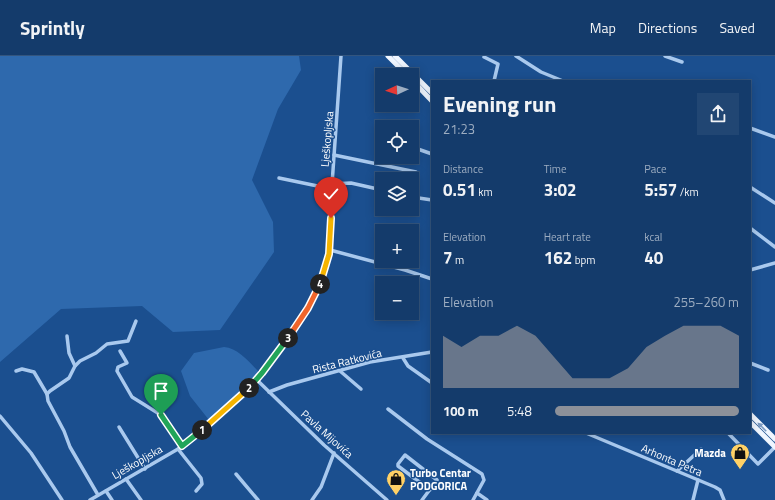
<!DOCTYPE html>
<meta charset="utf-8">
<style>
:root{--surface:#143b6b;--page:#214673;--text:#f1f3f6;--muted:#9dadc1;--line:#33557e;--accent:#8c9099}
body{margin:0;font-family:"Titillium Web",sans-serif;background:var(--page);color:var(--text);height:100vh;display:flex;flex-direction:column;font-size:15px;white-space:nowrap}
*{box-sizing:border-box;margin:0}
p{font-size:13px;color:var(--muted)}
.icon{flex:none;width:22px;height:22px;fill:none;stroke:currentColor;stroke-width:2;stroke-linecap:round;stroke-linejoin:round}
.map{position:relative;flex:1;overflow:hidden}
.drawer{position:absolute;left:431px;top:24px;width:320px;height:354px;display:flex;flex-direction:column;background:var(--surface);border-radius:0px;box-shadow:0 2px 10px #0003,0 0 0 1px var(--line)}
.drawer>*{flex:none}
.needle{width:26px;rotate:267deg}
.controls{position:absolute;left:375px;top:12px;display:grid;gap:8px}
.controls a{display:grid;place-items:center;width:44px;height:44px;border-radius:0px;background:var(--surface);box-shadow:0 2px 10px #0003,0 0 0 1px var(--line);font-size:20px}
.pin{position:absolute;display:grid;place-items:center;width:34px;height:34px;color:#fff;margin:-41px -17px;border-radius:50% 50% 50% 0;rotate:-45deg;box-shadow:0 0 4px #0007}
.pin .icon{rotate:45deg}
.km{position:absolute;width:20px;height:20px;margin:-10px;border-radius:50%;background:#222;color:#fff;font-size:11px;line-height:20px;text-align:center}
.round{display:grid;place-items:center;flex:none;width:42px;height:42px;border-radius:0px;background:var(--page)}
.summary{display:flex;align-items:center;justify-content:space-between;height:68px;padding:0 12px}
h1{font-size:22px;font-weight:700;line-height:30px}
.stats{display:grid;grid-template-columns:repeat(3,1fr);gap:6px;height:68px;padding:4px 12px}
.stats div{display:grid;align-content:center}
.stats b{font-size:17px;font-weight:700}
.stats small{font-size:11px;font-weight:400}
.stats p{font-size:11px}
.chart{height:112px;padding:8px 12px}
.chart p{display:flex;justify-content:space-between}
.chart svg{width:100%;height:72px;margin-top:4px;fill:var(--accent);opacity:.7}
ul{padding:0 12px;list-style:none;font-size:13px}
li{display:grid;grid-template-columns:64px 48px 1fr;align-items:center;height:30px}
li i{height:10px;border-radius:5px;background:var(--accent)}
header{display:flex;align-items:center;gap:24px;box-sizing:border-box;height:56px;padding:0 20px;background:var(--surface);border-bottom:1px solid var(--line)}
header strong{font-size:19px}
nav{display:flex;gap:22px;margin-inline-start:auto;font-size:14px}
.map>svg:first-child{display:block}
</style>
<header>
<strong>Sprintly</strong>
<nav><a>Map</a><a>Directions</a><a>Saved</a></nav>
</header>
<div class="map">
<svg width="775" height="444" viewBox="0 0 775 444">
<rect width="100%" height="100%" fill="#1b4f8f"/>
<g fill="#2e69ad">
<path d="M0 0H299L301 14 278 53 252 124 273 166 274 196 220 274 173 276 142 250 61 253 0 306Z"/>
<path d="M224 291C238 292 249 306 259 316L234 342 209 364 190 340 181 315 194 297Z"/>
</g>
<g fill="none" stroke-linecap="round" stroke-linejoin="round">
<g stroke="#a9c9ee" stroke-width="3.5">
<path d="M516 0 541 16 563 25"/>
<path d="M665 0 682 6"/>
<path d="M484 1 498 8 494 25"/>
<path d="M750 72 775 81"/>
<path d="M412 91 432 98"/>
<path d="M334 99 416 116"/>
<path d="M279 122 332 133"/>
<path d="M332 128 351 127 382 134"/>
<path d="M750 131 775 147"/>
<path d="M412 141 432 144"/>
<path d="M750 172 775 191"/>
<path d="M330 194 405 214 432 223"/>
<path d="M750 214 775 207"/>
<path d="M67 280 69 297 75 310"/>
<path d="M120 295 127 307 118 311 117 315 132 341 161 359 182 390"/>
<path d="M403 302 408 310 432 327"/>
<path d="M750 307 768 314"/>
<path d="M16 315 22 313 34 316 47 338"/>
<path d="M340 315 361 333"/>
<path d="M257 324 324 389 387 444"/>
<path d="M269 336 287 329 370 306 432 296"/>
<path d="M388 353 427 383 482 418 484 424 473 444"/>
<path d="M0 360 31 397 62 444"/>
<path d="M119 371 145 413"/>
<path d="M586 377 715 431 720 434 724 444"/>
<path d="M728 377 758 408 775 391"/>
<path d="M178 393 201 422 202 428 196 435"/>
<path d="M677 415 701 393"/>
<path d="M236 418 258 444"/>
<path d="M126 423 141 444"/>
<path d="M106 435 112 444"/>
<path d="M477 437 487 444"/>
<path d="M98 439 70 391 64 375 48 345 47 338 50 335 69 322 75 310 80 305 96 297 107 288 128 285 136 265"/>
<path d="M90 444 178 393 225 355 262 317 290 279 312 244 325 216 329 198 331 143 341 0"/>
<path d="M312 444 321 431 334 397"/>
<path d="M422 444 437 424 405 399 398 408V410L430 434"/>
<path d="M693 444 698 424"/>
</g>
<g stroke="#f0f6ff" stroke-width="5">
<path d="M388 0 407 19"/>
<path d="M395 0 432 37"/>
<path d="M412 24 432 45"/>
<path d="M750 358 775 383"/>
<path d="M750 366 775 391"/>
</g>
</g>
<defs><path id="oneway-solid" d="M-6-.8H1V-3.2L6.5 0L1 3.2V.8H-6Z"/></defs>
<use fill="#7b9ac1" href="#oneway-solid" transform="translate(762 371) rotate(-135)"/>
<g fill="none" stroke-linecap="round" stroke-linejoin="round">
<defs>
<path id="split-1" d="M161 359 182 390 202 374"/>
<path id="split-2" d="M202 374 249 332"/>
<path id="split-3" d="M249 332 262 317 288 282"/>
<path id="split-4" d="M288 282 308 252 320 228"/>
<path id="split-5" d="M320 228 329 198 331 162"/>
</defs>
<use href="#split-1" stroke="#fff" stroke-width="8"/>
<use href="#split-2" stroke="#fff" stroke-width="8"/>
<use href="#split-3" stroke="#fff" stroke-width="8"/>
<use href="#split-4" stroke="#fff" stroke-width="8"/>
<use href="#split-5" stroke="#fff" stroke-width="8"/>
<use href="#split-1" stroke="#22a559" stroke-width="5"/>
<use href="#split-2" stroke="#f5b400" stroke-width="5"/>
<use href="#split-3" stroke="#22a559" stroke-width="5"/>
<use href="#split-4" stroke="#f0652b" stroke-width="5"/>
<use href="#split-5" stroke="#f5b400" stroke-width="5"/>
</g>
<defs>
<symbol id="shop-pin" viewBox="-11 -11 22 30"><path d="M0 17L-7.5 6A9.5 9.5 0 1 1 7.5 6Z" fill="#ffd166" stroke="#1b4f8f"/><path d="M-5-2.5h2.3a2.7 3.5 0 0 1 5.4 0H5L5.5 6h-11ZM-1.5-2.5h3a1.5 2.3 0 0 0-3 0Z" fill="#111"/></symbol>
</defs>
<g fill-rule="evenodd">
<use href="#shop-pin" x="729" y="386" width="22" height="30"/>
<use href="#shop-pin" x="385" y="412" width="22" height="30"/>
</g>
<g text-anchor="middle" stroke-width="3" stroke-linejoin="round" paint-order="stroke">
<g font-size="11" fill="#fff" stroke="#1b4f8f">
<text transform="translate(327 83) rotate(-85)" y="4">Lješkopljska</text>
<text transform="translate(347 305) rotate(-14)" y="4">Rista Ratkovića</text>
<text transform="translate(327 378) rotate(42)" y="4">Pavla Mijovića</text>
<text transform="translate(672 404) rotate(23)" y="4">Arhonta Petra</text>
<text transform="translate(137 406) rotate(-30)" y="4">Lješkopljska</text>
</g>
<g font-size="11" font-weight="bold" fill="#fff" stroke="#1b4f8f" text-anchor="end">
<text x="726" y="401">Mazda</text>
<text x="410" y="421" text-anchor="start">Turbo Centar<tspan x="410" dy="13">PODGORICA</tspan></text>
</g>
</g>
</svg>
<div class="controls">
<a><svg class="needle" viewBox="-14 -14 28 28"><path d="M0-13l5 13h-10z" fill="#e53935"/><path d="M0 13l5-13h-10z" fill="#9dadc1"/></svg></a>
<a><svg class="icon" aria-label="locate" viewBox="0 0 24 24"><circle cx="12" cy="12" r="6"/><path d="M12 2v4M12 18v4M2 12h4M18 12h4"/></svg></a>
<a><svg class="icon" aria-label="layers" viewBox="0 0 24 24"><path d="M12 4l9 5-9 5-9-5zM3 14l9 5 9-5"/></svg></a>
<a>+</a>
<a>−</a>
</div>
<div class="pin" style="left:161px;top:359px;background:#1e9e55"><svg class="icon" aria-label="arrive" viewBox="0 0 24 24"><path d="M6 21V4h12l-3 4 3 4H6"/></svg></div>
<div class="pin" style="left:331px;top:162px;background:#d93025"><svg class="icon" aria-label="check" viewBox="0 0 24 24"><path d="M5 12l5 5 9-10"/></svg></div>
<b class="km" style="left:202px;top:374px">1</b>
<b class="km" style="left:249px;top:332px">2</b>
<b class="km" style="left:288px;top:282px">3</b>
<b class="km" style="left:320px;top:228px">4</b>
<section class="drawer">
<div class="summary"><div><h1>Evening run</h1><p>21:23</p></div><a class="round"><svg class="icon" aria-label="share" viewBox="0 0 24 24"><path d="M12 15V3M7 8l5-5 5 5M5 13v7h14v-7"/></svg></a></div>
<div class="stats">
<div><p>Distance</p><b>0.51<small> km</small></b></div>
<div><p>Time</p><b>3:02</b></div>
<div><p>Pace</p><b>5:57<small> /km</small></b></div>
</div>
<div class="stats">
<div><p>Elevation</p><b>7<small> m</small></b></div>
<div><p>Heart rate</p><b>162<small> bpm</small></b></div>
<div><p>kcal</p><b>40</b></div>
</div>
<div class="chart"><p><span>Elevation</span>255–260 m</p>
<svg viewBox="0 0 160 44" preserveAspectRatio="none"><path d="M0 44V12L10 19L20 12L30 12L40 6L50 12L60 25L70 38L80 38L90 38L100 32L110 19L120 12L130 6L140 6L150 6L160 12V44z"/></svg>
</div>
<ul>
<li><b>100 m</b>5:48<i style="width:100%"></i></li>
</ul>
</section>
</div>
